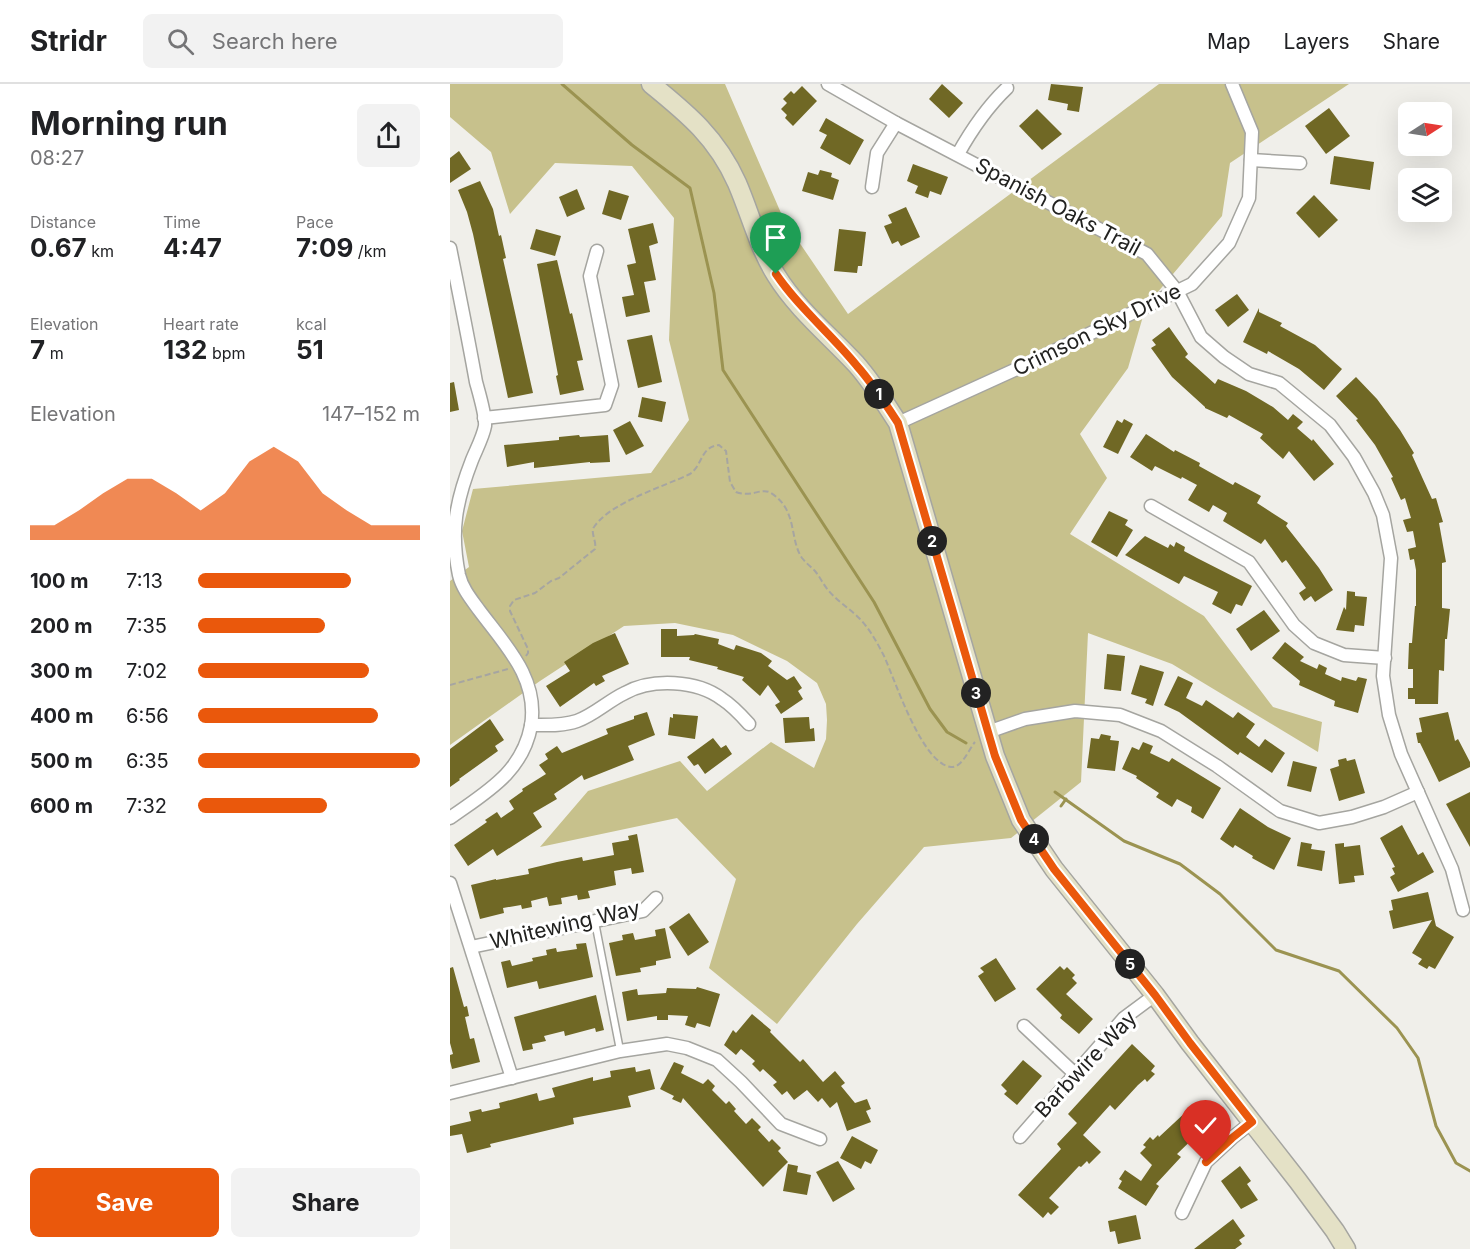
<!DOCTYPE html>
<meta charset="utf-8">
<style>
:root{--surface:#fff;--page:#f2f2f2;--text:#202124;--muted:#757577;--line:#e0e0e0;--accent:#ea580c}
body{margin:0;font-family:Inter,sans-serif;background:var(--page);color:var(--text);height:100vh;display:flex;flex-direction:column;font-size:22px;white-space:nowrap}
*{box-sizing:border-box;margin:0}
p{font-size:20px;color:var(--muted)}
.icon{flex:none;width:33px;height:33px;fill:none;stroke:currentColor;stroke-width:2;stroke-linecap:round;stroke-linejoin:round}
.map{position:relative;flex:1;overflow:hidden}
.details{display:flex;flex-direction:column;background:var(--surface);width:450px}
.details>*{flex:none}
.needle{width:39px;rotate:78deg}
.buttons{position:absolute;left:948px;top:18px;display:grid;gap:12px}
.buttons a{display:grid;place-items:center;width:54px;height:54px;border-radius:9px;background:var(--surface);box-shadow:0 6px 24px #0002;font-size:30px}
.pin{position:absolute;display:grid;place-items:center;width:51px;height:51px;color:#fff;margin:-62px -26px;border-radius:50% 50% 50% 0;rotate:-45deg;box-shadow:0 0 6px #0007}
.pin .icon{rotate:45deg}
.km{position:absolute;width:30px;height:30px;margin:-15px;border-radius:50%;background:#222;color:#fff;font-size:16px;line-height:30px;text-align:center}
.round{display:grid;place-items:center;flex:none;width:63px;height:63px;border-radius:9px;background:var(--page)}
.overview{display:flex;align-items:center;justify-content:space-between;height:102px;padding:0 30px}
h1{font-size:33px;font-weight:700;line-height:45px}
.figures{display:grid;grid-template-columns:repeat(3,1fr);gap:9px;height:102px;padding:6px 30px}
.figures div{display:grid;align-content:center}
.figures b{font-size:26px;font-weight:700}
.figures small{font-size:16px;font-weight:400}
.figures p{font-size:16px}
.chart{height:168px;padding:12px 30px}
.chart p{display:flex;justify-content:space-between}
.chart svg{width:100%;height:108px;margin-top:6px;fill:var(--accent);opacity:.7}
.primary-button{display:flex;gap:12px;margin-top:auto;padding:12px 30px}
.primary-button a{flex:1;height:69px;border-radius:9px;background:var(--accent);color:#fff;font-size:24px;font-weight:700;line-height:69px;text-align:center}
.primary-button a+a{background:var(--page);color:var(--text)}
ul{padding:0 30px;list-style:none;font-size:20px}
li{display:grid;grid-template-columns:96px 72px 1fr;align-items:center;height:45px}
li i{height:15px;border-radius:8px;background:var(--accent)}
header{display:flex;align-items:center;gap:36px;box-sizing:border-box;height:84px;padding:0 30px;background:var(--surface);border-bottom:2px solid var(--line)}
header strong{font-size:28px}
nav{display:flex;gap:33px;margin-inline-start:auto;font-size:21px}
.search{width:420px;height:54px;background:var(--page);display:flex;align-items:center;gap:15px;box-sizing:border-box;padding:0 21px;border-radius:9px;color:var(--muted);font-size:22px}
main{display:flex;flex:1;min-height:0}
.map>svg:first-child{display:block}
</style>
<header>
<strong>Stridr</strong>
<div class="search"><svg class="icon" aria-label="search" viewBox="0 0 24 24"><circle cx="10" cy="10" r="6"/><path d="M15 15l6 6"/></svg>Search here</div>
<nav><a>Map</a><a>Layers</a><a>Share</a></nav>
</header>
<main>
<section class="details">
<div class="overview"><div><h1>Morning run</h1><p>08:27</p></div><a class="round"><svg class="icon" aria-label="share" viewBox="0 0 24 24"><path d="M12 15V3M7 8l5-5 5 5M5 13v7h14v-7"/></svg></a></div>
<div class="figures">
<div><p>Distance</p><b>0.67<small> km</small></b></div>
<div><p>Time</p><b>4:47</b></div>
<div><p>Pace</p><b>7:09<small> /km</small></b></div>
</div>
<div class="figures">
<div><p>Elevation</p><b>7<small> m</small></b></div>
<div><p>Heart rate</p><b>132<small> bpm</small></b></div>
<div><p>kcal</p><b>51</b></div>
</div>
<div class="chart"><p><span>Elevation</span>147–152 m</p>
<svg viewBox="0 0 160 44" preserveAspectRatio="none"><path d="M0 44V38L10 38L20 32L30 25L40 19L50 19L60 25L70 32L80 25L90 12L100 6L110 12L120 25L130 32L140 38L150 38L160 38V44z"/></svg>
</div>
<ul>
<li><b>100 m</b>7:13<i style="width:69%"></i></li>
<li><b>200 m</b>7:35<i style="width:57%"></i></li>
<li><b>300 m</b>7:02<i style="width:77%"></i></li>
<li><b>400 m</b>6:56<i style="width:81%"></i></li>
<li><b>500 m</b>6:35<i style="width:100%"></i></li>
<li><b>600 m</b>7:32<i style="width:58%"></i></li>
</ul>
<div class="primary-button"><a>Save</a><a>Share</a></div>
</section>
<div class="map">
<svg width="1020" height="1165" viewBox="0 0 1020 1165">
<rect width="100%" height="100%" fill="#f0efea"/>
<path fill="#c7c18c" d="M0 0H275L334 136 398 230 709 0H899L780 79 772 132 696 222 678 284 630 350 657 394 620 450 754 532 823 623 872 638 868 668 722 580 638 549 631 698 561 754 474 763 407 840 327 940 259 884 286 795 227 734 90 763 138 707 230 677 257 707 321 658 364 684 376 655 377 636 376 620 367 599 337 577 283 551 225 539 174 542 90 597 0 661V497L19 483 12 447 23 405 201 389 239 336 219 256 224 134 182 82 105 79 60 130 41 68 0 33Z"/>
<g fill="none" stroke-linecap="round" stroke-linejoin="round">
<g stroke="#9b9351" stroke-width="3">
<path d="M112 0 182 61 240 104 264 209 273 286 424 518 480 625 497 648 516 659"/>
<path d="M605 708 674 757 730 780 770 810 826 866 889 887 947 944 968 974 986 1042 1006 1079 1020 1087"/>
<path d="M611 722 616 715"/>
</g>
</g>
<g fill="#706825">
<path d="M492 0 513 19 499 34 479 15Z"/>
<path d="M601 0 633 3 629 28 617 26 618 20 598 16Z"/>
<path d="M352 2 367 17 343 42 335 34 337 31 331 25 337 19 333 15 341 7 344 10Z"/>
<path d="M879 24 900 52 876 70 855 42Z"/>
<path d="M587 25 612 50 592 66 569 42Z"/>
<path d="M376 34 414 56 400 81 370 64 377 51 369 47Z"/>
<path d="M9 67 21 85 0 99V74Z"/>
<path d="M884 72 924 78 920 106 880 100Z"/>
<path d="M463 80 498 93 491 111 480 107 478 114 465 109 468 102 457 97Z"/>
<path d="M370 86 382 89 381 93 389 96 383 116 352 107 358 88 368 91Z"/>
<path d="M30 97 43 125 49 152 51 151 56 174 53 175 83 309 58 314 23 150 17 128 8 106Z"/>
<path d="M127 105 135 125 117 133 109 113Z"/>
<path d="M159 106 179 112 171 136 152 130Z"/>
<path d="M864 111 888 136 869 154 846 129Z"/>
<path d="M456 123 470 153 451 162 448 157 442 160 434 142 442 139 438 131Z"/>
<path d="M203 139 208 159 199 162 206 196 194 198 200 228 176 233 172 213 184 211 177 181 186 179 178 145Z"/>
<path d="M86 145 111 152 105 172 80 165Z"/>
<path d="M389 145 416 148 412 182H408L407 189 384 187Z"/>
<path d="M107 176 120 230 122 229 133 276 127 277 134 306 110 311 106 292 108 291 87 180Z"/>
<path d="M787 210 799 226 778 243 765 226Z"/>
<path d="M809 224V228L832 239 830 242 865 261 892 285 874 306 849 285 818 267 817 270 793 258Z"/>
<path d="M719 243 738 270 735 273 765 300 768 295 796 307 823 323 838 336 843 330 853 338 847 344 862 357 863 355 884 380 864 397 839 367 833 375 810 354 813 350 779 331 777 334 755 324V323L722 293 701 264 706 261 702 256Z"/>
<path d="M202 251 212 298 188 304 177 256Z"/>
<path d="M906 293 927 315 950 346 964 369 962 371 982 415 986 414 993 438 989 439 996 478 992 479V524L1000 525 997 555H995L994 587 989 586 988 620H965V615H958V604H963V585H958L959 559H962L965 522H966V486L964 475 960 476 958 465 966 463 963 447 957 448 953 436 961 434 955 414 951 416 941 394 943 393 925 361 906 336 908 335 886 312Z"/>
<path d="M4 298 9 326 0 328V299Z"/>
<path d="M192 313 216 318 212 338 188 333Z"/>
<path d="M674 335 683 340 668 370 653 363 667 336 672 339Z"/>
<path d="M180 337 194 362 176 371 163 346Z"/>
<path d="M696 350 724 368 725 366 750 379 749 382 783 401 785 398 811 412 807 419 838 439 836 442 869 484 883 506 865 518 861 512 854 517 849 509 856 504 836 476 832 479 815 455 811 460 773 437 777 429 763 421 759 428 738 416 747 401 732 393 731 395 705 382 702 387 680 373Z"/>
<path d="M129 351 130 353 158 351 160 378 140 379V378L84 384V378L57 383 54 361 109 356V353Z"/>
<path d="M659 427 678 436 675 441 683 446 667 473 641 458Z"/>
<path d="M695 452 718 464 720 460 724 463 726 458 735 463 734 467 747 474 802 502 792 522 786 520 781 530 762 520 768 508 734 492 729 500 675 471Z"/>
<path d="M897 507 905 508V512L917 513 914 542 905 541 904 548 886 546 894 523 896 526Z"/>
<path d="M814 526 830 547 801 567 786 545Z"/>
<path d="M211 545H227V552L244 551 245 550 269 555 268 560 284 566 286 561 311 569 322 577 318 582 337 596 344 592 352 604 348 607 353 615 331 630 325 621 330 618 318 601 310 612 292 596 294 593 267 585 268 583 239 576 240 573H211Z"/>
<path d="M165 549 179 580 152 592 155 597 146 602 144 599 110 623 96 602 120 587 114 578 143 559Z"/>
<path d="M835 558 854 573 850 577 867 585 869 580 877 584 875 590 891 597 892 593 906 597 908 593 917 595 908 629 884 622 885 617 849 601 850 597 822 574Z"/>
<path d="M657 570 675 572 671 607 654 605Z"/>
<path d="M690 581 714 588 703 622 695 619 697 615 681 610Z"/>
<path d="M728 592 743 599 736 614 752 622 756 616 783 634 788 628 805 640 796 653 809 663 815 655 835 669 822 689 790 668 788 671 729 628 714 621Z"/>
<path d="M197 628 205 651 178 662 184 676 134 696 132 691 104 710 107 715 83 729 92 743 47 772 43 765 18 782 4 761 37 738 35 736 47 728 51 734 64 725 59 717 73 707 72 705 96 690 89 681 98 675 95 670 107 662 112 669 158 650 156 645 184 635V632Z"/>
<path d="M998 628 1005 657 1008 655 1020 678V683L989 698 970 659H968L966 649 972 648 969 634Z"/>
<path d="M223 630 248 632 245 655 218 651 220 633 223 634Z"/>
<path d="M359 633 360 645 364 644 365 657 335 659 333 634Z"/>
<path d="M40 635 54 656 45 662 48 667 9 695 10 696 0 703V665Z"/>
<path d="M651 650 661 652 660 656 669 657 665 687 637 684 641 654 649 655Z"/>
<path d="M263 654 271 664 276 661 282 670 255 690 248 680 244 682 237 673Z"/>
<path d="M693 658 703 662 700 669 719 678 722 674 771 704 753 735 741 728 742 723 727 715 722 723 706 713 709 709 686 694 687 692 672 685 682 663 689 666Z"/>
<path d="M896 674 897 677 905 675 915 709 889 717 880 685 889 682 888 676Z"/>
<path d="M843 677 867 683 861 708 837 702Z"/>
<path d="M1020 708V763L996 720Z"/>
<path d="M790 724 818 743 841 754 824 786 802 774 803 772 785 761 783 764 770 755Z"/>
<path d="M952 741 968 771 973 768 984 788 948 808 940 793 945 790 942 784 945 783 930 754Z"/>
<path d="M187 750 194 788 182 790 181 784 164 787 166 801 138 807 140 814 128 816 127 811 111 814 112 820 99 822 97 813 81 817 82 823 72 825 71 821 53 824 54 829 30 835 21 801 46 795V796L79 790 78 785 107 778 132 773 133 777 164 771 162 759 179 756 178 752Z"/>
<path d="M851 758 862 760 861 765 875 767 872 787 847 782Z"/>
<path d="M894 759V763L910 761 914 791 904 792 905 798 889 800 885 760Z"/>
<path d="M978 808 986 842 1004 853 985 885 979 882 977 885 968 880 972 875 962 869 982 836 943 845 939 827 943 826 941 816Z"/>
<path d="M239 829 259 858 238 872 219 843Z"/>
<path d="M215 844 221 874 206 877V881L190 884 191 888 166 892 159 859 173 856 172 851 183 849 185 856 206 852 205 846Z"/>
<path d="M136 859 143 893 89 905 87 897 57 904 51 878 60 876 62 882 83 877 82 874 97 871 96 866 106 864 107 868 127 865 126 860Z"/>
<path d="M546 874 566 905 545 918 528 892 534 888 530 884Z"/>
<path d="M610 882 614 886 617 883 625 891 622 894 627 899 616 910 643 935 629 950 610 934 612 931 586 905Z"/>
<path d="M3 883 14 923 17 922 19 932 15 933 20 955 24 954 30 978 2 985 0 977V971L3 970 0 959V884Z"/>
<path d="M247 903 270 910 260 943 247 939 245 944 235 941 238 932 218 931V936H207V932L177 937 172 908 187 905 188 911 216 909 217 904 246 905Z"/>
<path d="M146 911 154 946 146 948 145 944 115 952 114 947 94 952 96 957 82 960 83 965 73 967 64 933Z"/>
<path d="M302 930 321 946 320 948 350 978 353 975 373 998 385 987 395 999 391 1002 405 1019 417 1015 421 1025 416 1027 421 1038 397 1047 387 1018 380 1024 372 1014 368 1018 357 1006 344 1016 337 1007 332 1011 323 1001 327 998 313 985 310 988 302 980 305 977 291 965 286 971 274 961 283 946 286 949Z"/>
<path d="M682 960 705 982 701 987 705 990 697 998 695 995 688 1001 665 1026 660 1021 633 1051 651 1068 639 1080 637 1077 631 1083 629 1082 599 1114 609 1123 601 1131 598 1128 593 1134 568 1111 611 1065 607 1060 627 1039 618 1030Z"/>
<path d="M573 976 592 992 567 1021 554 1010 557 1007 551 1001Z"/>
<path d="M224 978 234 982 231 989 253 1000 258 995 265 1002 262 1006 276 1020 279 1017 286 1025 284 1027 296 1040 302 1034 311 1043 308 1046 319 1058 322 1055 331 1064 328 1067 338 1078 313 1103 233 1014 231 1019 222 1015 224 1012 210 1005Z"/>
<path d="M185 983 186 988 200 985 205 1005 178 1012 181 1023 123 1034 124 1040 40 1060 41 1063 17 1069 12 1050 0 1052V1042L21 1037 19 1028 31 1025 32 1028 50 1024 49 1019 87 1009 89 1017 105 1013 102 1004 143 993V997L161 993 160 987Z"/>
<path d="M738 1026 754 1044 727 1070 731 1073 706 1100 709 1102 696 1122 668 1104 672 1097 669 1095 675 1086 691 1097 702 1081 690 1069 696 1063 693 1061 700 1053 703 1056 708 1051 709 1053Z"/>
<path d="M402 1052 428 1066 421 1080 415 1077 411 1085 390 1074Z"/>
<path d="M388 1077 405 1105 383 1118 366 1088Z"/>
<path d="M338 1080 348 1082 347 1088 361 1091 357 1111 333 1107Z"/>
<path d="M790 1082 801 1097 797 1100 808 1116 791 1125 771 1097Z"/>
<path d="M686 1131 691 1155 668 1160 665 1147 660 1148 658 1137Z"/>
<path d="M783 1135 795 1152 789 1156 792 1160 785 1165H744Z"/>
</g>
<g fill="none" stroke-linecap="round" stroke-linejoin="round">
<defs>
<path id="lane" d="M145 838 170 966"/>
<g id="street">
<path d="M378 0 446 39 697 170 727 207 751 253 774 273 799 290 829 299 880 341 904 373 924 409 933 431 941 474 933 592 939 631 951 670 1002 785 1013 826"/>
<path d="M508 70C522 45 536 24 557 4"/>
<path d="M801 76 850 79"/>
<path d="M422 103 427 69 446 39"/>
<path d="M0 164C9 209 18 253 26 298 29 309 36 332 35 342 33 353 26 366 22 376 6 417 0 447 9 491 12 504 21 515 29 526 55 561 89 594 81 642 72 689 36 708 0 734"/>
<path d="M34 334 155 321 162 301 140 192 147 167"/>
<path d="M448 339 571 283 742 200 779 159 799 114 802 48 782 0"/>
<path d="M701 422 799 478 844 541 864 559 894 571 935 574"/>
<path d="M81 641C96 641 113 642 127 637 144 631 158 617 175 609 202 594 247 596 272 615 283 622 291 631 299 640"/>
<path d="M538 648 575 635 625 627 670 631 711 647 767 682 830 727 869 739 902 733 934 723 968 708"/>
<path d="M0 799 62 994"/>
<path d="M21 863 193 827 206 814"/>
<path d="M574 942 624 989"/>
<path d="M0 1009 170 967 217 960 237 964 267 976 291 998 331 1040 370 1055"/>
<path d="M570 1053 674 934 705 911"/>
<path d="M732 1129 756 1078 782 1054 802 1038"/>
</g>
<path id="secondary" d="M201 0C238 30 267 54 287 99 300 129 308 162 326 191 347 225 379 251 406 280 422 298 435 319 448 339L545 672 571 736 604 785 705 911 740 959 848 1097 885 1147 896 1165"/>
</defs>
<use href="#lane" stroke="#a5a5a0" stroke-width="9"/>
<use href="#street" stroke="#a5a5a0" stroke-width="15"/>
<use href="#secondary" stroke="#a5a5a0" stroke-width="21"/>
<g stroke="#a6a5a1" stroke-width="2" stroke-dasharray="6 3" stroke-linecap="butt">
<path d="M76 572 78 569V565L60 527V522L64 516 85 509 101 497 109 494 145 465C147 458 140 448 144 443 161 418 213 403 240 390 253 381 250 363 269 361L276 367 280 398 286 408C302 414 311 403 321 409 348 426 339 455 352 474 356 479 361 483 365 487 370 493 373 500 378 506 387 517 399 524 409 534 419 544 427 558 434 572 445 596 472 680 501 683 512 684 519 665 525 658"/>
<path d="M0 601 58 585"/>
</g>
<use href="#lane" stroke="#fff" stroke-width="6"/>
<use href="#street" stroke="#fff" stroke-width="12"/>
<use href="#secondary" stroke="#e4e1c6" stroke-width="18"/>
</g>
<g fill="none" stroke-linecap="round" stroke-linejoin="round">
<defs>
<path id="route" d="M326 190C349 224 381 250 407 282 423 300 435 319 448 339L545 672 571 736 604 785 705 911 740 959 802 1038 782 1054 756 1078"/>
</defs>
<use href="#route" stroke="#fff" stroke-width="12"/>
<use href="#route" stroke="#ea580c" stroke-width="8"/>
</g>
<g text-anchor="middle" stroke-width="6" stroke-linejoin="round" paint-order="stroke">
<g font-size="21" fill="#222220" stroke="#fff">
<text transform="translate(608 123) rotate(28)" y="7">Spanish Oaks Trail</text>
<text transform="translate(647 246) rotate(-26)" y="7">Crimson Sky Drive</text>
<text transform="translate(115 841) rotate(-13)" y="7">Whitewing Way</text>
<text transform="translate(636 980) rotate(-47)" y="7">Barbwire Way</text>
</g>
</g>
</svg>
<div class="buttons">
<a><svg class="needle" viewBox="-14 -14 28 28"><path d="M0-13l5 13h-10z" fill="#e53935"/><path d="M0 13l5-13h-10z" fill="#757577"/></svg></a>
<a><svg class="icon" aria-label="layers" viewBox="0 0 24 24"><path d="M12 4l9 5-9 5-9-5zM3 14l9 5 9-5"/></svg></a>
</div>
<div class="pin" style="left:326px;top:190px;background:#1e9e55"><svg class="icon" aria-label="arrive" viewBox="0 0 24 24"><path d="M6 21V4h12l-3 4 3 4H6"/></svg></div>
<div class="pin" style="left:756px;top:1078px;background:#d93025"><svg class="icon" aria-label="check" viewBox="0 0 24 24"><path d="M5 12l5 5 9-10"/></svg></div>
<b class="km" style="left:429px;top:310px">1</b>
<b class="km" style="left:482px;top:457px">2</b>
<b class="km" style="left:526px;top:609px">3</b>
<b class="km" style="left:584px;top:755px">4</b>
<b class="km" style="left:680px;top:880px">5</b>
</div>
</main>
